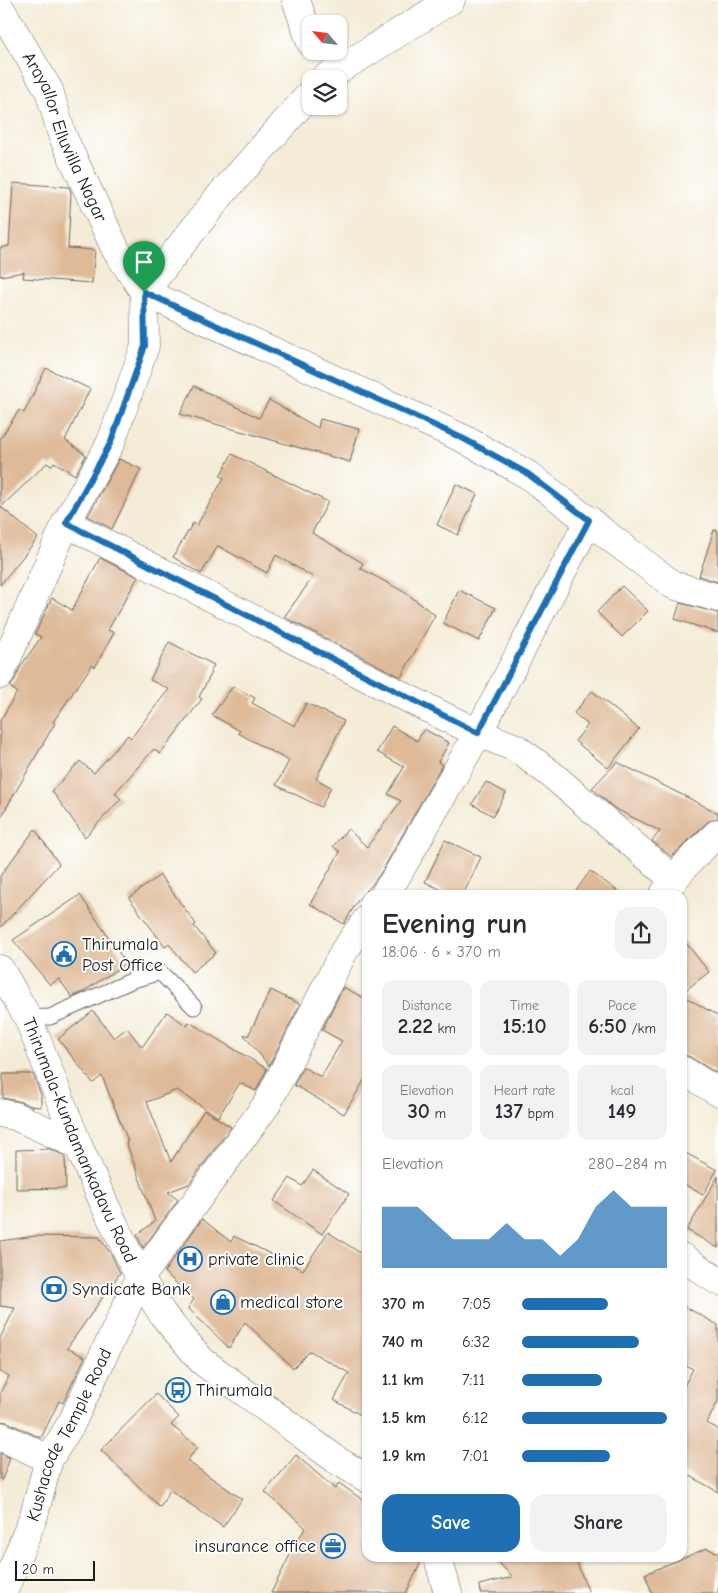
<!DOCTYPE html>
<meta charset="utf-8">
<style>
:root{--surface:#fff;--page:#f2f2f3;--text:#2b2b33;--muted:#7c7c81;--accent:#1f6fb2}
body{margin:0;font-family:"Comic Neue",sans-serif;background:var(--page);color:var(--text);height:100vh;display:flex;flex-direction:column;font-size:19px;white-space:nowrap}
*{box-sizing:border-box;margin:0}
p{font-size:16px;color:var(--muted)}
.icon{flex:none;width:28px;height:28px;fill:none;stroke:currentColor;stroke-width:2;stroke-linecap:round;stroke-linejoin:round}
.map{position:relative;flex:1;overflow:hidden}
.drawer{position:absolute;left:362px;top:890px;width:325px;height:672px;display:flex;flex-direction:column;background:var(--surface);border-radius:15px;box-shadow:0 1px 4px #0004}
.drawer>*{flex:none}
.needle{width:32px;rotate:298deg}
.buttons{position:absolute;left:302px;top:15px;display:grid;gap:10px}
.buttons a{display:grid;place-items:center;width:45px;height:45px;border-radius:10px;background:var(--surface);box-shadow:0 1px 4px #0004;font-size:25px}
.scale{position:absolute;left:15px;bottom:12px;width:80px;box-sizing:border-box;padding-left:5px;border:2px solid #1c1c1c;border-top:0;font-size:14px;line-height:18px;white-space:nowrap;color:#1c1c1c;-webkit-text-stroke:4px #fff;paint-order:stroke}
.pin{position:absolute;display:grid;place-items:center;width:42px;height:42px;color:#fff;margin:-51px -21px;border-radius:50% 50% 50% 0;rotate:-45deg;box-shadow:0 0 5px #0007}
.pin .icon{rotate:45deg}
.round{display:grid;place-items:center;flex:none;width:52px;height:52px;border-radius:15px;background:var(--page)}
.head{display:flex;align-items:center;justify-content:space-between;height:85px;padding:0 20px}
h1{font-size:28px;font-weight:700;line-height:38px}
.metrics{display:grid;grid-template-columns:repeat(3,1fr);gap:8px;height:85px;padding:5px 20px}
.metrics div{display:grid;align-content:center;border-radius:12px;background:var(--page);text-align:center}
.metrics b{font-size:21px;font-weight:700}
.metrics small{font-size:14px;font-weight:400}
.metrics p{font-size:14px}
.chart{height:140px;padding:10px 20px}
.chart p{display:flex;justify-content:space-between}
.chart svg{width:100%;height:90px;margin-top:5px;fill:var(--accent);opacity:.7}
.button{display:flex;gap:10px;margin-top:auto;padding:10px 20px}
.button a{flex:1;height:58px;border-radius:15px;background:var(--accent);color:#fff;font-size:20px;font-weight:700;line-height:58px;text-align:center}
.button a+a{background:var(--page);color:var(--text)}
ul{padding:0 20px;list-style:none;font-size:16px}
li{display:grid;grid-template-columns:80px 60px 1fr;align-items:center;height:38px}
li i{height:12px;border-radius:6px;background:var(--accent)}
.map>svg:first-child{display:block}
</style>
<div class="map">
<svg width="718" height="1593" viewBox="0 0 718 1593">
<rect width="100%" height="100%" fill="#fff"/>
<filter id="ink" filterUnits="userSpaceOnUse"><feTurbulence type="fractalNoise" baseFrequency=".02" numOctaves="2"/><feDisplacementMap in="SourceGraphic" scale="10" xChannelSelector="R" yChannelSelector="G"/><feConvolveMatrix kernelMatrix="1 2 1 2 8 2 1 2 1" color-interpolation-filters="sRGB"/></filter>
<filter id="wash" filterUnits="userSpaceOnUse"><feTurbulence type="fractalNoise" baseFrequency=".0096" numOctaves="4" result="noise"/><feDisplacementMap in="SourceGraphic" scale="20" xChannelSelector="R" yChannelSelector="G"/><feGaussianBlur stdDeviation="1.12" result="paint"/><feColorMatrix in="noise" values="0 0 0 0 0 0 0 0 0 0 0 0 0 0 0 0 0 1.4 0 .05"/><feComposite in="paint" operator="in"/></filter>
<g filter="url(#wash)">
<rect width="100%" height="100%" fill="#f4ecd7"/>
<g id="blocks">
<g fill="#deba98">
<path d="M13 183 69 187 71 192 68 248 95 250 92 283 23 278 24 272 0 276V248L9 246Z"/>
<path d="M46 368 90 389 65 440 86 455 75 475 54 462 51 466 47 463 1 507 38 538 0 585V439L19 410 24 413Z"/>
<path d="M194 386 259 418 269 400 318 428 320 419 359 429 350 462 180 414Z"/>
<path d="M232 454 328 502 312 533 363 563 360 568 406 593 435 615 401 677 284 617 313 577 276 555 267 573 218 546 201 574 173 557 193 523 197 525 224 478 220 476Z"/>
<path d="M119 459 141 469 112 529 88 516Z"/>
<path d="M456 484 477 494 458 535 437 525Z"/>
<path d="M714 530 718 531V582L699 576Z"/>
<path d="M100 558 138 577 108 630 114 633 95 667 92 665 53 722 55 723 0 819V721L17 692 10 687 14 681 21 666 41 637 35 634 52 598 72 610Z"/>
<path d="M622 586 648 611 622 637 597 612Z"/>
<path d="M459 590 496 608 479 641 443 623Z"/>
<path d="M680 603 718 613V633L675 619Z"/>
<path d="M169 642 214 665 210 673 211 674 199 697 202 699 160 754 154 749 115 793 121 799 85 837 52 791 80 761 94 773 128 735 131 738 169 689 150 680Z"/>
<path d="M233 686 255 698 252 703 295 726 306 703 344 721 316 779 331 787 321 807 276 785 289 761 238 733 240 731 212 715Z"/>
<path d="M592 691 639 729 608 768 575 741 588 725 574 713Z"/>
<path d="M392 726 417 741 424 729 449 743 438 762 442 765 382 871 371 886 358 900 344 924 310 904 340 852 333 846 348 829 367 847 401 801 388 794 404 767 377 752Z"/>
<path d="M617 762 718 813V818L707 822 672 857 652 841 660 831 614 808 592 788Z"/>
<path d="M486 782 506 793 493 816 472 804Z"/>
<path d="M35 829 59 864 0 928V876Z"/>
<path d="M445 840 481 857 463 895H452L425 882Z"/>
<path d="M590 871 623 895H573Z"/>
<path d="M160 875 196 924 194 926 216 953 192 972 169 944 165 947 129 898Z"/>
<path d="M80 895 126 963 83 992 72 997 59 979 50 985 13 940Z"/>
<path d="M682 938 709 972 682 993Z"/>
<path d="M343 987 368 1000V1074L344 1114 294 1085 303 1067 321 1077 342 1041 322 1030Z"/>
<path d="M271 990 300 1004 269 1066 244 1035 245 1034 248 1036Z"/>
<path d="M682 995 718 1016V1074L690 1057 682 1054Z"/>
<path d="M93 1011 114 1038 127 1028 142 1047 167 1012 187 1026 189 1022 267 1069 256 1091 240 1083 218 1117 177 1090 147 1102 171 1162 204 1110 231 1127 189 1184 168 1192 178 1200 143 1248 137 1235 155 1221 126 1142 128 1141 102 1076 93 1083 58 1039Z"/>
<path d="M3 1074H33L41 1095V1107L31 1106 18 1101 3 1098Z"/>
<path d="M50 1149 65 1156 66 1188 16 1189V1150Z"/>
<path d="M682 1151 717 1170 703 1195 682 1183Z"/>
<path d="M313 1170 349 1194 322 1234 274 1201 290 1178 302 1186Z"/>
<path d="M718 1176V1248L687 1230Z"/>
<path d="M202 1219 231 1242 234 1236 303 1270 328 1232 368 1258V1419L334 1400 349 1373 310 1351 293 1368 245 1322 229 1348 188 1308 194 1299 164 1272Z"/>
<path d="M35 1236 99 1237 111 1254 120 1273 67 1348 85 1357 63 1403 59 1401 41 1438 7 1422 0 1421V1393L9 1376 0 1372V1338L15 1308 0 1306V1241Z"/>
<path d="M682 1305 718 1325V1401L707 1423 718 1429V1492L682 1471V1390L693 1369 682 1363Z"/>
<path d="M156 1394 179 1417 171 1425 198 1447 187 1461 242 1499 223 1527 170 1490 160 1507 101 1450Z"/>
<path d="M0 1453 10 1458 2 1480 0 1479Z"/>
<path d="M296 1455 335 1489 339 1483 368 1504V1558H423L406 1593H271L298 1539 306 1528 265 1492Z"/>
<path d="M707 1548 718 1553V1593H652L645 1574Z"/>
<path d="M494 1558H575L589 1593H480L479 1585 513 1577Z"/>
</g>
</g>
</g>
<g filter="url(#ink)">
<use href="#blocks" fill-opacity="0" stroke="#68655d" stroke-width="1"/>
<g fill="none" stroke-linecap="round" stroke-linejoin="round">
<defs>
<path id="lane" d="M28 1018 50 1017 133 980 160 972 194 1007"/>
<g id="street">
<path d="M296 0 311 43"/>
<path id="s1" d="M0 8 49 90 62 135 116 250 144 292 464 439 528 475 673 585 718 598"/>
<path d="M324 79 451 0"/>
<path d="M66 523 417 703 478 733 516 748 551 774 673 879"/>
<path d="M0 675 66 523 111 442 145 346 144 292 219 197 311 93"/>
<path d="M664 894C679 870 698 852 718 833"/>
<path d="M384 895 395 879 478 733 589 520"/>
<path d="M682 1070 718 1092"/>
<path d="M0 1113 15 1116 78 1145"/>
<path d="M682 1257 718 1281"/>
<path d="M0 1436 49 1459"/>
<path id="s2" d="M3 1593 34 1515 49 1459 71 1424 140 1278 267 1104 344 951 368 918"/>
</g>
<g id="secondary">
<path id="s3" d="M0 969 28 1018 78 1145 103 1201 140 1278 163 1315 202 1361 338 1461 368 1479"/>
<path d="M438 1558 448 1593"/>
</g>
</defs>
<use href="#lane" stroke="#68655d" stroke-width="17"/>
<use href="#street" stroke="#68655d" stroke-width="29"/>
<use href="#secondary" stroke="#68655d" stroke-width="29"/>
<use href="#lane" stroke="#fff" stroke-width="15"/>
<use href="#street" stroke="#fff" stroke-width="28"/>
<use href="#secondary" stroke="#fff" stroke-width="28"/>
</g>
</g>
<g fill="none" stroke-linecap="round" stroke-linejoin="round" filter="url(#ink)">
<defs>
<path id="route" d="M144 292 464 439 528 474 589 520 478 733 66 523 111 442 145 346Z"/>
</defs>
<use href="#route" stroke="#fff" stroke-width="10"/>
<use href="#route" stroke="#1f6fb2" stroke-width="6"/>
</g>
<defs>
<symbol id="civic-ring" viewBox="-11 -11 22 22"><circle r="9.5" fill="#fff" stroke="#1f6fb2" stroke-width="1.5"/><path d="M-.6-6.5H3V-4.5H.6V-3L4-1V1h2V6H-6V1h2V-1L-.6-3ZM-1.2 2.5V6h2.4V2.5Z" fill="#1f6fb2"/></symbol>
<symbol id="hospital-ring" viewBox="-11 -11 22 22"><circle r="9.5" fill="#fff" stroke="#1f6fb2" stroke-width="1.5"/><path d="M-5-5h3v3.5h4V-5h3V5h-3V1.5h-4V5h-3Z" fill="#1f6fb2"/></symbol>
<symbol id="bank-ring" viewBox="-11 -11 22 22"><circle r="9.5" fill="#fff" stroke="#1f6fb2" stroke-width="1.5"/><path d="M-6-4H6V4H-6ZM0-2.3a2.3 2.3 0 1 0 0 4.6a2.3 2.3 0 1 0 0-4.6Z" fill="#1f6fb2"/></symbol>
<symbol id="shop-ring" viewBox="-11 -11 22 22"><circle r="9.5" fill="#fff" stroke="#1f6fb2" stroke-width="1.5"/><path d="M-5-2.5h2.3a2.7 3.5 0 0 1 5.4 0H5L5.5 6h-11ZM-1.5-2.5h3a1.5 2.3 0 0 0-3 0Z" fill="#1f6fb2"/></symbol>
<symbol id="bus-ring" viewBox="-11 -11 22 22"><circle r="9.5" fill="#fff" stroke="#1f6fb2" stroke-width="1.5"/><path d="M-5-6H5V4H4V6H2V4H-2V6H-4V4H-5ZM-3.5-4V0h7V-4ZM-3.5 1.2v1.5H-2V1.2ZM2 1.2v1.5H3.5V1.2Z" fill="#1f6fb2"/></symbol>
<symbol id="office-ring" viewBox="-11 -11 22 22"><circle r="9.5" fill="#fff" stroke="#1f6fb2" stroke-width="1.5"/><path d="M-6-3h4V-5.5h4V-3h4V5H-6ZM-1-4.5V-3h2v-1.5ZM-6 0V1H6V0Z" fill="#1f6fb2"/></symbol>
</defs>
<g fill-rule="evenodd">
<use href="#civic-ring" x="50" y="940" width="28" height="28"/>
<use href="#hospital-ring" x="176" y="1245" width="28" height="28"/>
<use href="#bank-ring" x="40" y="1275" width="28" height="28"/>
<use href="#shop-ring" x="209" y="1288" width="28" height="28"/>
<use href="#bus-ring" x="164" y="1376" width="28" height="28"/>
<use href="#office-ring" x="319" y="1532" width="28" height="28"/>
</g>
<g text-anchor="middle" stroke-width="4" stroke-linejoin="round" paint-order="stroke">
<g font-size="18" fill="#1c1c1c" stroke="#fff">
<text dy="6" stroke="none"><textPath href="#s1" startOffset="145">Arayallor Elluvilla Nagar</textPath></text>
<text dy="6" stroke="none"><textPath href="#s3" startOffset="189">Thirumala-Kundamankadavu Road</textPath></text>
<text dy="6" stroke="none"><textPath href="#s2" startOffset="172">Kushacode Temple Road</textPath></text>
</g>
<g font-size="18" fill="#1c1c1c" stroke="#fff" text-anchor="start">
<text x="82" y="950">Thirumala<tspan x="82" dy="21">Post Office</tspan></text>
<text x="208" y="1265">private clinic</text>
<text x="72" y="1295">Syndicate Bank</text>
<text x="240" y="1308">medical store</text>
<text x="196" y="1396">Thirumala</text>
<text x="316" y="1552" text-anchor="end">insurance office</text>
</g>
</g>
</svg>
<div class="buttons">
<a><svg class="needle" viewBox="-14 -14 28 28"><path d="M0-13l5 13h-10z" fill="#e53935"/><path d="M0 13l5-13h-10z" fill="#7c7c81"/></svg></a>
<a><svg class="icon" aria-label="layers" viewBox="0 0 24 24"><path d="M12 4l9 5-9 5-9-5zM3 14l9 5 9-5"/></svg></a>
</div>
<div class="scale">20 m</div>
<div class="pin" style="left:144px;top:292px;background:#1e9e55"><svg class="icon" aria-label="arrive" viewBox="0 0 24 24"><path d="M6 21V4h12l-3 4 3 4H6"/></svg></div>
<section class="drawer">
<div class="head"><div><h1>Evening run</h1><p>18:06 · 6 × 370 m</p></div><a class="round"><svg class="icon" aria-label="share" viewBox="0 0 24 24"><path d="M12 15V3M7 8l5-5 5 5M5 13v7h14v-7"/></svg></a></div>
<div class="metrics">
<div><p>Distance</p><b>2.22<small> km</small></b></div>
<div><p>Time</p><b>15:10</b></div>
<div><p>Pace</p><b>6:50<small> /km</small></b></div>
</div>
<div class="metrics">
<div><p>Elevation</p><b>30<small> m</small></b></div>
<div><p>Heart rate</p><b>137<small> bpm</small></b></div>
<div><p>kcal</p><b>149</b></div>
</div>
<div class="chart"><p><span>Elevation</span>280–284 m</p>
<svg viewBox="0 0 160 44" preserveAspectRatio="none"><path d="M0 44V14L10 14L20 14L30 22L40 30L50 30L60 30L70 22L80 30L90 30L100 38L110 30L120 14L130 6L140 14L150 14L160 14V44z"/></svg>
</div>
<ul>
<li><b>370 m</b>7:05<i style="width:59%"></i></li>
<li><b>740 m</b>6:32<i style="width:81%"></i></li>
<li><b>1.1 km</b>7:11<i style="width:55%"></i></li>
<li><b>1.5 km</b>6:12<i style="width:100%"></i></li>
<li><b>1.9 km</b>7:01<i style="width:61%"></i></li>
</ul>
<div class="button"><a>Save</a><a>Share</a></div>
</section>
</div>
